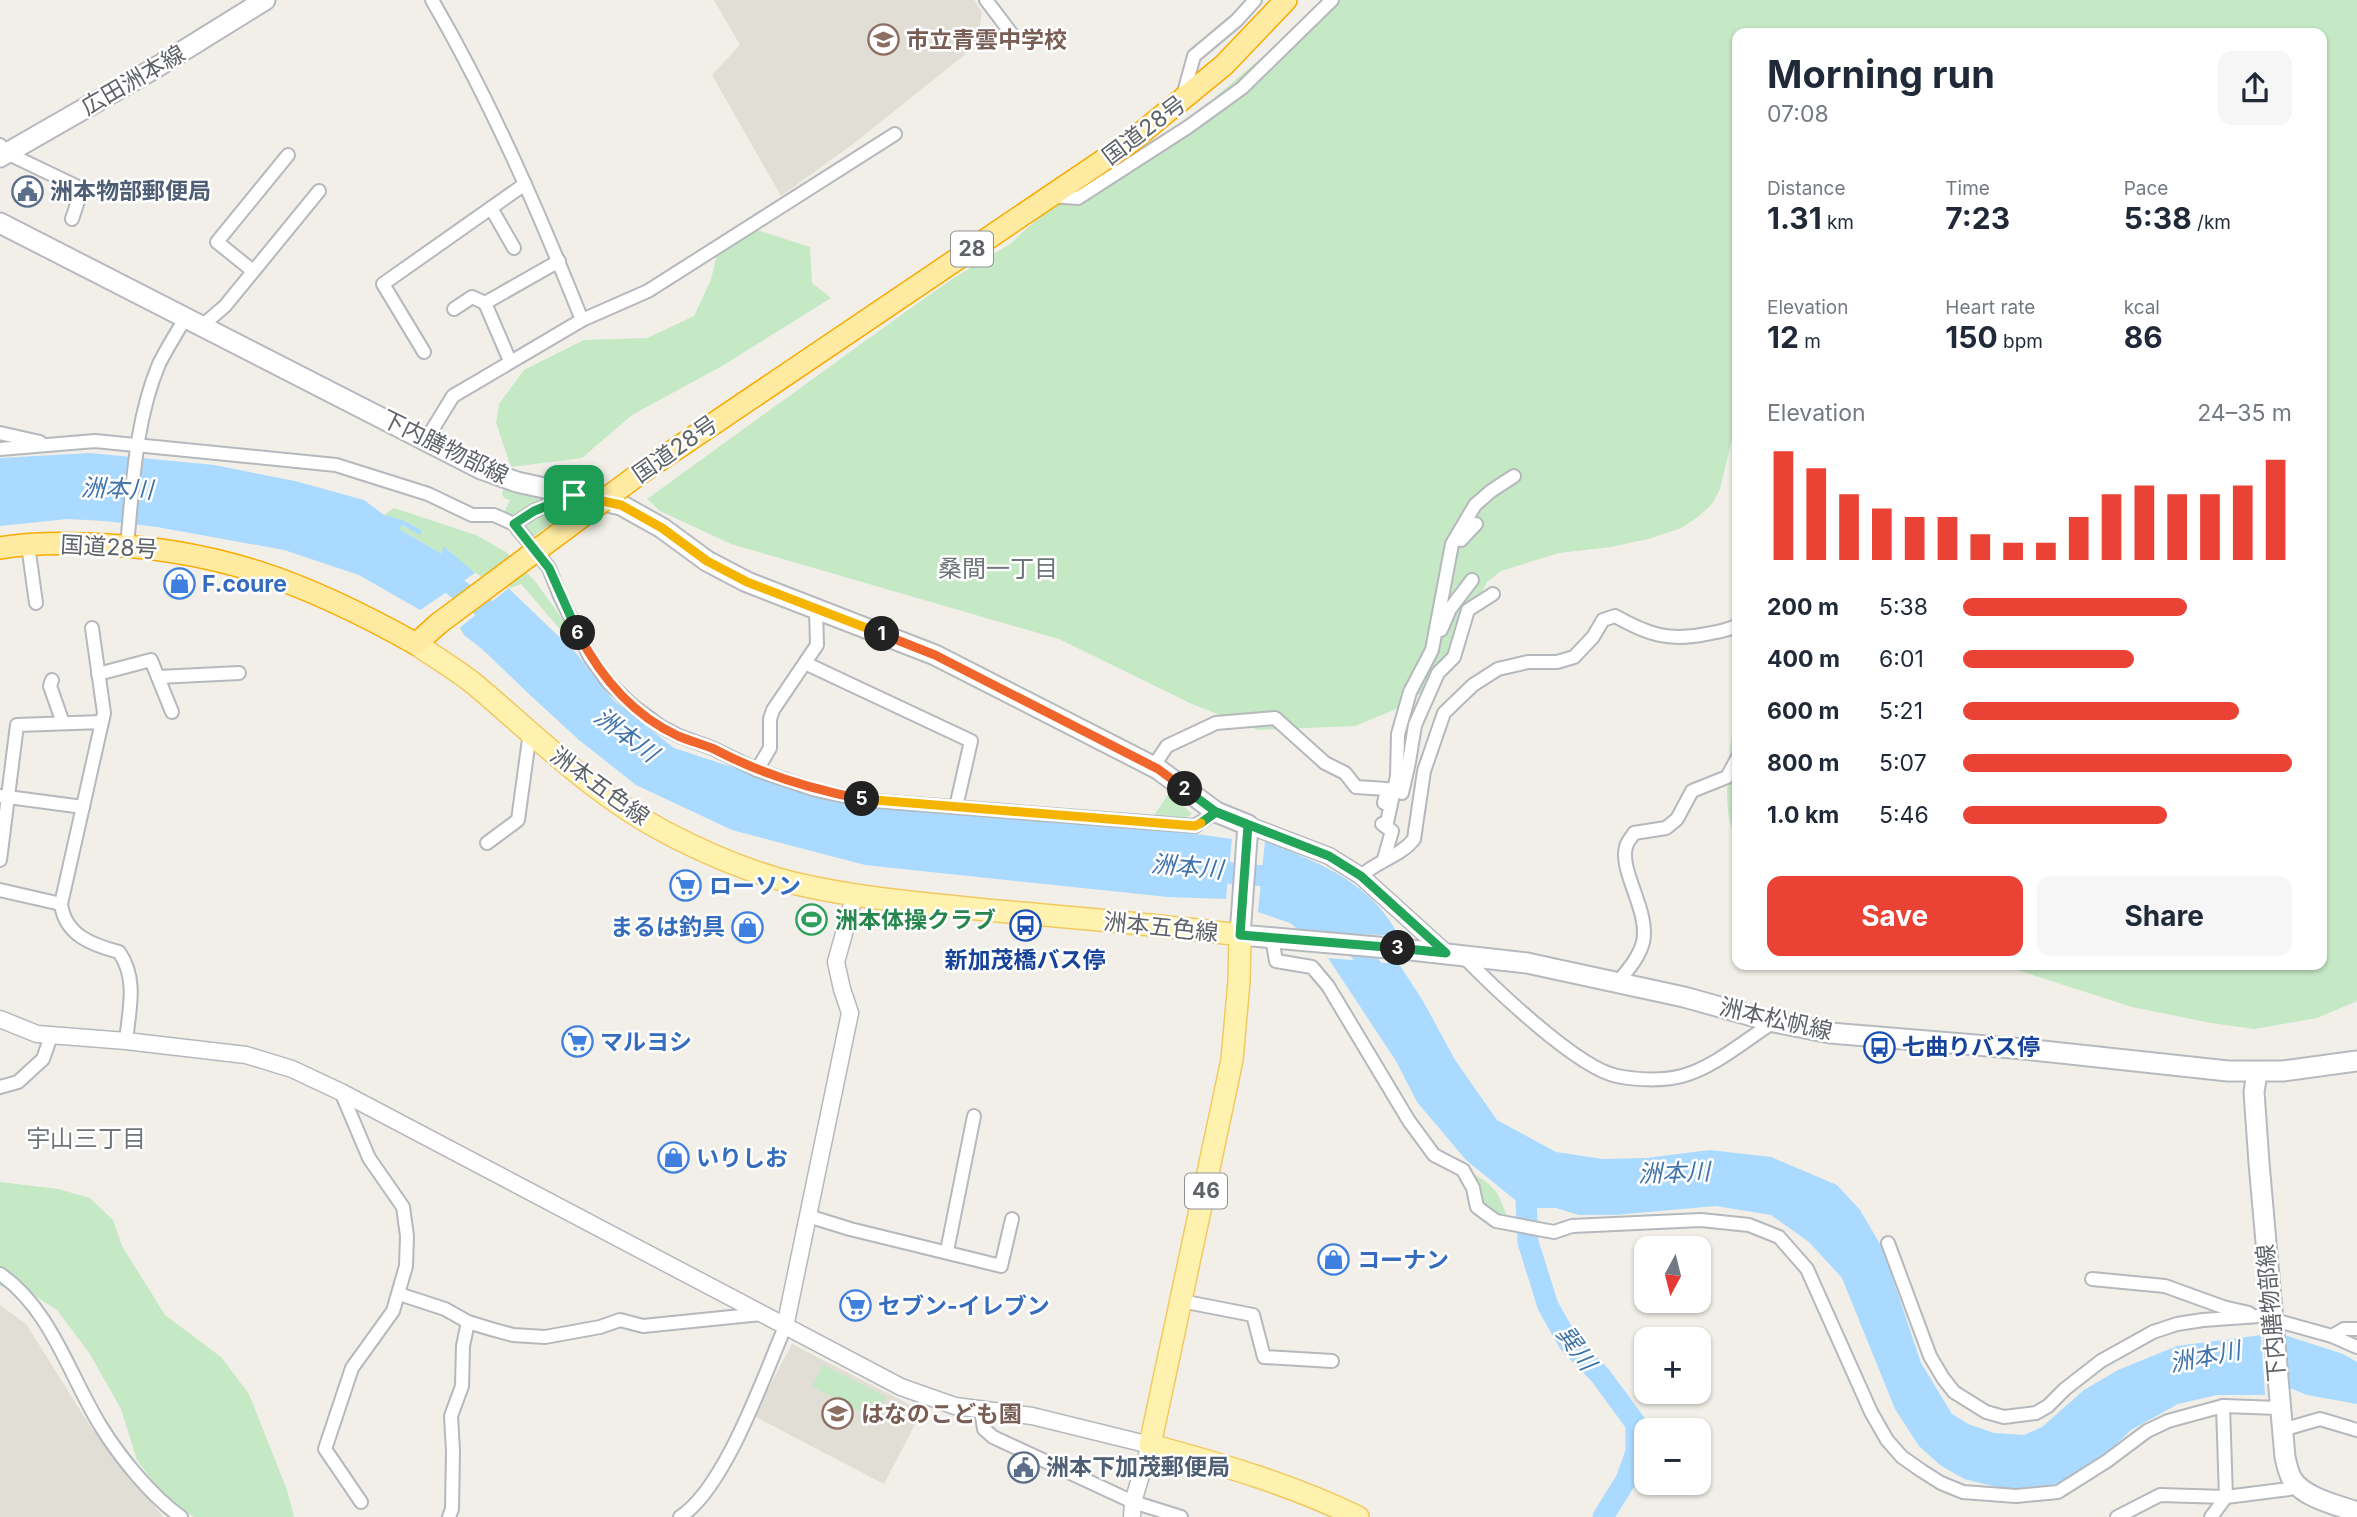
<!DOCTYPE html>
<meta charset="utf-8">
<style>
:root{--surface:#fff;--page:#f6f6f7;--text:#1f2937;--muted:#747a83;--accent:#ea4335}
body{margin:0;font-family:Inter,"Noto Sans JP",sans-serif;background:var(--page);color:var(--text);height:100vh;display:flex;flex-direction:column;font-size:26px;white-space:nowrap}
*{box-sizing:border-box;margin:0}
p{font-size:23px;color:var(--muted)}
.icon{flex:none;width:38px;height:38px;fill:none;stroke:currentColor;stroke-width:2;stroke-linecap:round;stroke-linejoin:round}
.map{position:relative;flex:1;overflow:hidden}
.side{position:absolute;left:1732px;top:28px;width:595px;height:942px;display:flex;flex-direction:column;background:var(--surface);border-radius:14px;box-shadow:0 2px 5px #0004}
.side>*{flex:none}
.needle{width:46px;rotate:187deg}
.buttons{position:absolute;left:1634px;top:1236px;display:grid;gap:14px}
.buttons a{display:grid;place-items:center;width:77px;height:77px;border-radius:14px;background:var(--surface);box-shadow:0 2px 5px #0004;font-size:35px}
.pin{position:absolute;display:grid;place-items:center;width:60px;height:60px;color:#fff;margin:-30px;border-radius:14px;box-shadow:0 4px 10px #0006}
.km{position:absolute;width:35px;height:35px;margin:-18px;border-radius:50%;background:#222;color:#fff;font-size:19px;line-height:35px;text-align:center}
.round{display:grid;place-items:center;flex:none;width:74px;height:74px;border-radius:14px;background:var(--page)}
.head{display:flex;align-items:center;justify-content:space-between;height:119px;padding:0 35px}
h1{font-size:38px;font-weight:700;line-height:52px}
.stats{display:grid;grid-template-columns:repeat(3,1fr);gap:10px;height:119px;padding:7px 35px}
.stats div{display:grid;align-content:center}
.stats b{font-size:30px;font-weight:700}
.stats small{font-size:19px;font-weight:400}
.stats p{font-size:19px}
.chart{height:196px;padding:14px 35px}
.chart p{display:flex;justify-content:space-between}
.chart svg{width:100%;height:126px;margin-top:7px;stroke:var(--accent);stroke-width:6}
.action{display:flex;gap:14px;margin-top:auto;padding:14px 35px}
.action a{flex:1;height:80px;border-radius:14px;background:var(--accent);color:#fff;font-size:28px;font-weight:700;line-height:80px;text-align:center}
.action a+a{background:var(--page);color:var(--text)}
ul{padding:0 35px;list-style:none;font-size:23px}
li{display:grid;grid-template-columns:112px 84px 1fr;align-items:center;height:52px}
li i{height:18px;border-radius:9px;background:var(--accent)}
.map>svg:first-child{display:block}
</style>
<div class="map">
<svg width="2357" height="1517" viewBox="0 0 2357 1517">
<rect width="100%" height="100%" fill="#f1efe8"/>
<g fill="#e1ded6">
<path d="M714 0H974L982 12 977 45 853 144 781 196 712 75 740 45Z"/>
<path d="M0 1305 26 1324 92 1429 163 1517H0Z"/>
<path d="M792 1344 922 1411 884 1484 754 1416Z"/>
</g>
<g fill="#c5e8c5">
<path d="M1329 0H2357V1001L2317 1018 2254 1029 2211 1023 2132 1007 1999 964H2322V33H1738V414L1720 489 1712 504 1698 517 1681 528 1648 539 1610 547 1559 553 1501 571 1487 582 1476 602 1450 660 1428 688 1401 707 1355 726 1258 730 1192 704 1059 639 731 544 660 511 647 499 897 318 952 279 1010 244 1034 222 1049 203 1082 178 1186 122Z"/>
<path d="M751 228 810 247 812 283 831 298 722 366 632 415 582 458 511 467 496 423 499 404 524 370 584 340 647 338 694 316 711 280 719 245Z"/>
<path d="M505 482 540 496 535 505 515 521 505 511 510 500 504 498 502 494Z"/>
<path d="M394 508 476 535 506 552 535 581 571 631 565 635 521 584 505 590 399 529 401 525 420 534 422 530 413 525 384 515Z"/>
<path d="M543 509 554 522 521 545 510 533Z"/>
<path d="M1738 696V840C1720 816 1729 761 1732 733 1733 721 1733 707 1738 696Z"/>
<path d="M1169 793 1192 814C1182 822 1166 818 1153 817Z"/>
<path d="M1471 1172C1496 1188 1497 1189 1507 1217 1483 1216 1478 1191 1471 1172Z"/>
<path d="M0 1182 58 1189 90 1198 113 1220 122 1246 165 1315 221 1357 249 1394 287 1490 294 1517H194L164 1496 137 1460 121 1409 90 1354 57 1310 35 1296 0 1286Z"/>
<path d="M823 1365 886 1397 874 1419 812 1386Z"/>
</g>
<g fill="#aadaff">
<path d="M90 453 214 465 295 481 364 500 384 515 402 520 422 530 420 535 402 525 399 529 442 554 443 546 475 573 420 610 359 575 284 550 157 527 105 521 67 519 0 526V458Z"/>
<path d="M501 581 576 653 613 700 674 748 826 798 1097 820 1232 839 1226 899 1168 897 865 865 732 830 636 785 579 740 530 695 482 649 464 635 454 617Z"/>
<path d="M1265 841C1320 864 1369 880 1399 936L1300 931 1290 923 1258 912Z"/>
<path d="M1328 958 1399 964 1423 1001 1455 1060 1497 1120 1556 1152 1603 1159 1646 1158 1710 1150 1771 1157 1837 1185 1860 1210 1883 1249 1921 1363 1952 1414 1968 1424 1994 1433 2024 1435 2042 1427 2084 1390 2118 1370 2177 1346 2261 1335 2265 1395H2217L2178 1404 2131 1430 2109 1451 2062 1482 2038 1488 2005 1489 1964 1479 1940 1465 1919 1446 1895 1409 1842 1278 1809 1242 1771 1215 1716 1206 1615 1215H1579L1556 1208H1525L1466 1160 1417 1102 1396 1061Z"/>
<path d="M2278 1333 2343 1354 2357 1362V1404L2307 1395 2282 1385Z"/>
</g>
<g fill="#f1efe8">
<path d="M503 579 510 587 457 630 451 618Z"/>
<path d="M1328 954 1400 961 1403 964 1324 957Z"/>
</g>
<g fill="none" stroke-linecap="round" stroke-linejoin="round">
<g stroke="#aadaff" stroke-width="21">
<path d="M432 570 485 609"/>
<path d="M1201 865 1234 874 1268 876 1289 881"/>
<path d="M1332 912 1384 985"/>
<path d="M1528 1179 1526 1200 1528 1242 1548 1306 1569 1343 1600 1375 1636 1424V1452L1626 1480 1603 1517"/>
</g>
<defs>
<g id="minor">
<path d="M432 0C491 102 538 210 582 320"/>
<path d="M986 0 1014 37"/>
<path d="M1183 96 1194 56 1237 20 1255 0"/>
<path d="M0 145 13 156 82 189 72 219"/>
<path d="M1052 196 1078 198 1188 127 1242 88 1332 0"/>
<path d="M491 208 514 248"/>
<path d="M253 271 217 242 288 155"/>
<path d="M485 303 510 361"/>
<path d="M454 309 472 297 485 303 559 261"/>
<path d="M203 325 225 306 319 191"/>
<path d="M424 352 383 284 525 184"/>
<path d="M0 433 40 442"/>
<path d="M426 440 453 396 582 320 648 291 895 134"/>
<path d="M0 449 95 441 336 465 428 494 472 515H494L514 524 549 568 560 596 590 657 608 682 633 706 660 726 679 736 712 748 757 770 816 790 864 800 1195 826 1216 812"/>
<path d="M514 524 534 511 573 495"/>
<path d="M1461 540 1476 524"/>
<path d="M28 545 36 603"/>
<path d="M127 545C133 485 135 421 159 364 167 348 177 332 186 317"/>
<path d="M92 628 104 713 102 722"/>
<path d="M1441 630 1450 609 1472 580"/>
<path d="M807 664 971 741 956 807"/>
<path d="M98 674 151 660 172 712"/>
<path d="M158 677 239 673"/>
<path d="M52 680 50 686 63 723"/>
<path d="M1153 767 1167 746 1216 723 1275 718 1325 763 1345 773 1356 787 1387 789 1384 803"/>
<path d="M757 770 770 748V719L773 710 817 645 816 609"/>
<path d="M1402 793 1409 762 1415 725 1438 673 1454 657 1468 610 1493 594"/>
<path d="M0 796 83 807"/>
<path d="M1382 824 1392 831 1384 859"/>
<path d="M1386 827 1397 776 1398 734 1410 692 1432 650 1452 544 1475 505 1491 491 1514 476"/>
<path d="M487 843 518 820 530 732"/>
<path d="M0 860 17 725 102 722 61 904C65 935 92 945 119 952 138 979 129 1010 126 1041"/>
<path d="M1361 876C1377 861 1401 856 1414 839L1424 771 1444 713 1473 685 1498 669 1528 662H1557L1574 657 1593 637 1603 620 1615 616C1647 634 1669 642 1706 634 1717 632 1727 631 1738 625"/>
<path d="M0 890 61 904"/>
<path d="M1272 938 1276 961 1312 967 1328 986 1409 1121 1434 1155 1463 1170 1473 1188 1477 1207 1496 1221 1554 1232 1572 1226 1701 1220 1749 1225 1779 1237 1807 1269 1871 1412 1887 1440 1902 1457 1922 1471 1941 1483 1963 1492 2016 1496 2058 1492 2107 1461 2147 1431 2168 1421 2223 1406 2279 1408"/>
<path d="M1462 955C1492 986 1577 1068 1617 1076 1636 1080 1663 1081 1682 1076 1715 1067 1745 1040 1774 1022"/>
<path d="M1617 983C1627 971 1639 958 1643 942 1650 912 1619 871 1626 847 1627 842 1631 838 1634 833L1666 828 1677 819 1692 791 1727 777 1738 757"/>
<path d="M0 1087 18 1082 43 1059 51 1036"/>
<path d="M341 1092 369 1158 403 1207 407 1236 406 1266 393 1311 352 1368 325 1449 361 1502"/>
<path d="M808 1216 850 1229 1001 1266 1012 1219"/>
<path d="M1888 1243 1930 1356 1943 1378 1954 1392 1986 1412 2004 1417 2036 1413 2048 1406 2065 1389 2101 1361 2153 1332 2177 1324 2203 1320 2259 1316"/>
<path d="M947 1251 974 1116"/>
<path d="M0 1274C50 1308 69 1374 100 1425 119 1456 151 1496 181 1517"/>
<path d="M2092 1279 2165 1286 2223 1307 2249 1313"/>
<path d="M399 1294 445 1309 468 1322 491 1329 513 1335 545 1337 600 1327 620 1320 643 1326 761 1314"/>
<path d="M1181 1301 1253 1315 1264 1357 1332 1361"/>
<path d="M2267 1318 2332 1336 2344 1329H2357"/>
<path d="M2332 1336 2357 1347"/>
<path d="M981 1410 984 1429 993 1437 1133 1502 1181 1517"/>
<path d="M2282 1430 2320 1419 2357 1430"/>
<path d="M449 1517 452 1509 453 1451 451 1416 462 1386 463 1346 468 1322"/>
<path d="M680 1517C725 1488 763 1378 785 1327"/>
<path d="M2117 1517 2160 1495 2226 1497 2223 1406"/>
<path d="M2211 1517 2226 1497 2289 1489 2296 1484"/>
</g>
<g id="tertiary">
<path d="M1248 825 1329 856 1361 876 1446 953"/>
<path d="M0 1019 37 1034 126 1041 246 1055 292 1069 341 1092 901 1387 955 1406 1032 1416 1150 1445 1133 1502 1132 1517"/>
<path d="M785 1327 850 1013 842 989 836 962 855 894"/>
</g>
<g id="secondary">
<path d="M0 157 157 67 265 0"/>
<path d="M0 223 481 469 517 482 621 505 662 528 707 561 747 582 935 655 1158 769 1216 812 1248 825 1240 935 1411 950 1527 963 1684 997 1774 1022 1830 1033 2024 1049 2228 1071H2283L2357 1061"/>
<path d="M2257 1073 2254 1092 2259 1163 2285 1457C2287 1465 2288 1472 2292 1479 2304 1498 2337 1505 2357 1512"/>
</g>
<path id="primary" d="M416 644C435 657 455 669 473 683 535 735 593 794 665 832 705 853 749 872 793 883 860 899 930 904 998 911 1079 918 1160 925 1240 935L1239 981 1232 1060 1150 1445C1221 1464 1292 1485 1358 1517"/>
<g id="trunk">
<path d="M639 474 1129 143 1224 65 1286 0"/>
<path d="M0 548C28 543 57 543 86 544 214 547 306 582 416 644L438 624"/>
</g>
</defs>
<use href="#minor" stroke="#b5b8bc" stroke-width="16"/>
<use href="#tertiary" stroke="#b5b8bc" stroke-width="19"/>
<use href="#secondary" stroke="#b6babf" stroke-width="23"/>
<use href="#primary" stroke="#f2c960" stroke-width="24"/>
<use href="#trunk" stroke="#f9ab00" stroke-width="24"/>
<use href="#minor" stroke="#fff" stroke-width="12"/>
<use href="#tertiary" stroke="#fff" stroke-width="16"/>
<use href="#secondary" stroke="#fff" stroke-width="19"/>
<use href="#primary" stroke="#fff2af" stroke-width="21"/>
<use href="#trunk" stroke="#feeaa1" stroke-width="21"/>
<defs>
<path id="trunk-bridge" d="M438 624 639 474"/>
</defs>
<use href="#trunk-bridge" stroke="#f9ab00" stroke-width="24" stroke-linecap="butt"/>
<use href="#trunk-bridge" stroke="#feeaa1" stroke-width="21"/>
</g>
<g fill="none" stroke-linecap="round" stroke-linejoin="round">
<defs>
<path id="split-1" d="M574 495 621 505 662 528 707 561 747 582 882 634"/>
<path id="split-2" d="M882 634 935 655 1158 769 1185 789"/>
<path id="split-3" d="M1185 789 1216 812 1248 825 1240 935 1398 948"/>
<path id="split-4" d="M1201 823 1216 812 1329 856 1361 876 1446 953 1398 948"/>
<path id="split-5" d="M862 799 1195 826 1201 823"/>
<path id="split-6" d="M578 633C600 676 633 715 678 736 690 741 702 744 714 749 761 774 810 789 862 799"/>
<path id="split-7" d="M574 495 534 511 514 524 549 568 578 633"/>
</defs>
<use href="#split-1" stroke="#fff" stroke-width="14"/>
<use href="#split-2" stroke="#fff" stroke-width="14"/>
<use href="#split-3" stroke="#fff" stroke-width="14"/>
<use href="#split-4" stroke="#fff" stroke-width="14"/>
<use href="#split-5" stroke="#fff" stroke-width="14"/>
<use href="#split-6" stroke="#fff" stroke-width="14"/>
<use href="#split-7" stroke="#fff" stroke-width="14"/>
<use href="#split-1" stroke="#f5b400" stroke-width="9"/>
<use href="#split-2" stroke="#f0652b" stroke-width="9"/>
<use href="#split-3" stroke="#22a559" stroke-width="9"/>
<use href="#split-4" stroke="#22a559" stroke-width="9"/>
<use href="#split-5" stroke="#f5b400" stroke-width="9"/>
<use href="#split-6" stroke="#f0652b" stroke-width="9"/>
<use href="#split-7" stroke="#22a559" stroke-width="9"/>
</g>
<defs>
<symbol id="school-ring" viewBox="-11 -11 22 22"><circle r="9.5" fill="#fff" stroke="#8d6e63" stroke-width="1.5"/><path d="M0-5L7-2L0 1L-7-2ZM-4 1L0 2.5L4 1V4Q0 6-4 4Z" fill="#8d6e63"/></symbol>
<symbol id="civic-ring" viewBox="-11 -11 22 22"><circle r="9.5" fill="#fff" stroke="#5c6f8a" stroke-width="1.5"/><path d="M-.6-6.5H3V-4.5H.6V-3L4-1V1h2V6H-6V1h2V-1L-.6-3ZM-1.2 2.5V6h2.4V2.5Z" fill="#5c6f8a"/></symbol>
<symbol id="shop-ring" viewBox="-11 -11 22 22"><circle r="9.5" fill="#fff" stroke="#3f7fe0" stroke-width="1.5"/><path d="M-5-2.5h2.3a2.7 3.5 0 0 1 5.4 0H5L5.5 6h-11ZM-1.5-2.5h3a1.5 2.3 0 0 0-3 0Z" fill="#3f7fe0"/></symbol>
<symbol id="supermarket-ring" viewBox="-11 -11 22 22"><circle r="9.5" fill="#fff" stroke="#3f7fe0" stroke-width="1.5"/><path d="M-6-5.5h2.5l.6 2H6L4.5 2H-2.5L-4.4-4H-6ZM-1.5 3.2a1.3 1.3 0 1 0 .1 0ZM3 3.2a1.3 1.3 0 1 0 .1 0Z" fill="#3f7fe0"/></symbol>
<symbol id="stadium-ring" viewBox="-11 -11 22 22"><circle r="9.5" fill="#fff" stroke="#2e9e5b" stroke-width="1.5"/><path d="M0-5a6.5 5 0 1 0 0 10a6.5 5 0 1 0 0-10ZM-3.5-1.8h7v3.6h-7Z" fill="#2e9e5b"/></symbol>
<symbol id="bus-ring" viewBox="-11 -11 22 22"><circle r="9.5" fill="#fff" stroke="#1a4fb4" stroke-width="1.5"/><path d="M-5-6H5V4H4V6H2V4H-2V6H-4V4H-5ZM-3.5-4V0h7V-4ZM-3.5 1.2v1.5H-2V1.2ZM2 1.2v1.5H3.5V1.2Z" fill="#1a4fb4"/></symbol>
</defs>
<g fill-rule="evenodd">
<use href="#school-ring" x="866" y="22" width="35" height="35"/>
<use href="#civic-ring" x="10" y="174" width="35" height="35"/>
<use href="#shop-ring" x="162" y="566" width="35" height="35"/>
<use href="#supermarket-ring" x="668" y="868" width="35" height="35"/>
<use href="#stadium-ring" x="794" y="902" width="35" height="35"/>
<use href="#bus-ring" x="1008" y="908" width="35" height="35"/>
<use href="#shop-ring" x="730" y="910" width="35" height="35"/>
<use href="#supermarket-ring" x="560" y="1024" width="35" height="35"/>
<use href="#bus-ring" x="1862" y="1030" width="35" height="35"/>
<use href="#shop-ring" x="656" y="1140" width="35" height="35"/>
<use href="#shop-ring" x="1316" y="1242" width="35" height="35"/>
<use href="#supermarket-ring" x="838" y="1288" width="35" height="35"/>
<use href="#school-ring" x="820" y="1396" width="35" height="35"/>
<use href="#civic-ring" x="1006" y="1450" width="35" height="35"/>
</g>
<g text-anchor="middle" stroke-width="5" stroke-linejoin="round" paint-order="stroke">
<g fill="#fff" stroke="#8f9295" stroke-width="2">
<rect x="951" y="231.5" width="42" height="35" rx="5"/>
<rect x="1185" y="1173.5" width="42" height="35" rx="5"/>
</g>
<g font-size="21" font-weight="bold" fill="#5f6368">
<text x="972" y="256">28</text>
<text x="1206" y="1198">46</text>
</g>
<g font-size="23" font-weight="bold" fill="#785e54" stroke="#fff" text-anchor="start">
<text x="906" y="48">市立青雲中学校</text>
<text x="861" y="1422">はなのこども園</text>
</g>
<g font-size="23" fill="#5f6368" stroke="#fff">
<text transform="translate(133 80) rotate(-30)" y="8">広田洲本線</text>
<text transform="translate(1144 130) rotate(-37)" y="8">国道28号</text>
<text transform="translate(445 447) rotate(26)" y="8">下内膳物部線</text>
<text transform="translate(675 449) rotate(-35)" y="8">国道28号</text>
<text transform="translate(109 547) rotate(3)" y="8">国道28号</text>
<text transform="translate(600 786) rotate(36)" y="8">洲本五色線</text>
<text transform="translate(1161 927) rotate(6)" y="8">洲本五色線</text>
<text transform="translate(1776 1019) rotate(13)" y="8">洲本松帆線</text>
<text transform="translate(2271 1313) rotate(-95)" y="8">下内膳物部線</text>
</g>
<g font-size="23" font-weight="bold" fill="#4e5e75" stroke="#fff" text-anchor="start">
<text x="50" y="199">洲本物部郵便局</text>
<text x="1046" y="1475">洲本下加茂郵便局</text>
</g>
<g font-size="23" font-weight="bold" fill="#366cbe" stroke="#fff" text-anchor="start">
<text x="202" y="592">F.coure</text>
<text x="709" y="894">ローソン</text>
<text x="725" y="935" text-anchor="end">まるは釣具</text>
<text x="600" y="1050">マルヨシ</text>
<text x="696" y="1166">いりしお</text>
<text x="1357" y="1268">コーナン</text>
<text x="878" y="1314">セブン-イレブン</text>
</g>
<g font-size="23" font-weight="bold" fill="#27864d" stroke="#fff" text-anchor="start">
<text x="835" y="928">洲本体操クラブ</text>
</g>
<g font-size="23" font-weight="bold" fill="#164399" stroke="#fff">
<text x="1025" y="968">新加茂橋バス停</text>
<text x="1902" y="1055" text-anchor="start">七曲りバス停</text>
</g>
<g font-size="24" font-style="italic" fill="#4174aa" stroke="#fff">
<text transform="translate(117 489) rotate(2)" y="8">洲本川</text>
<text transform="translate(626 735) rotate(37)" y="8">洲本川</text>
<text transform="translate(1187 867) rotate(5)" y="8">洲本川</text>
<text transform="translate(1674 1173) rotate(-2)" y="8">洲本川</text>
<text transform="translate(1576 1348) rotate(54)" y="8">巽川</text>
<text transform="translate(2205 1357) rotate(-11)" y="8">洲本川</text>
</g>
<g font-size="24" fill="#70757a" stroke="#fff">
<text x="998" y="577">桑間一丁目</text>
<text x="86" y="1147">宇山三丁目</text>
</g>
</g>
</svg>
<div class="buttons">
<a><svg class="needle" viewBox="-14 -14 28 28"><path d="M0-13l5 13h-10z" fill="#e53935"/><path d="M0 13l5-13h-10z" fill="#747a83"/></svg></a>
<a>+</a>
<a>−</a>
</div>
<div class="pin" style="left:574px;top:495px;background:#1e9e55"><svg class="icon" aria-label="arrive" viewBox="0 0 24 24"><path d="M6 21V4h12l-3 4 3 4H6"/></svg></div>
<b class="km" style="left:882px;top:634px">1</b>
<b class="km" style="left:1185px;top:789px">2</b>
<b class="km" style="left:1398px;top:948px">3</b>
<b class="km" style="left:862px;top:799px">5</b>
<b class="km" style="left:578px;top:633px">6</b>
<section class="side">
<div class="head"><div><h1>Morning run</h1><p>07:08</p></div><a class="round"><svg class="icon" aria-label="share" viewBox="0 0 24 24"><path d="M12 15V3M7 8l5-5 5 5M5 13v7h14v-7"/></svg></a></div>
<div class="stats">
<div><p>Distance</p><b>1.31<small> km</small></b></div>
<div><p>Time</p><b>7:23</b></div>
<div><p>Pace</p><b>5:38<small> /km</small></b></div>
</div>
<div class="stats">
<div><p>Elevation</p><b>12<small> m</small></b></div>
<div><p>Heart rate</p><b>150<small> bpm</small></b></div>
<div><p>kcal</p><b>86</b></div>
</div>
<div class="chart"><p><span>Elevation</span>24–35 m</p>
<svg viewBox="0 0 160 44" preserveAspectRatio="none"><path d="M5 44V6M15 44V12M25 44V21M35 44V26M45 44V29M55 44V29M65 44V35M75 44V38M85 44V38M95 44V29M105 44V21M115 44V18M125 44V21M135 44V21M145 44V18M155 44V9"/></svg>
</div>
<ul>
<li><b>200 m</b>5:38<i style="width:68%"></i></li>
<li><b>400 m</b>6:01<i style="width:52%"></i></li>
<li><b>600 m</b>5:21<i style="width:84%"></i></li>
<li><b>800 m</b>5:07<i style="width:100%"></i></li>
<li><b>1.0 km</b>5:46<i style="width:62%"></i></li>
</ul>
<div class="action"><a>Save</a><a>Share</a></div>
</section>
</div>
